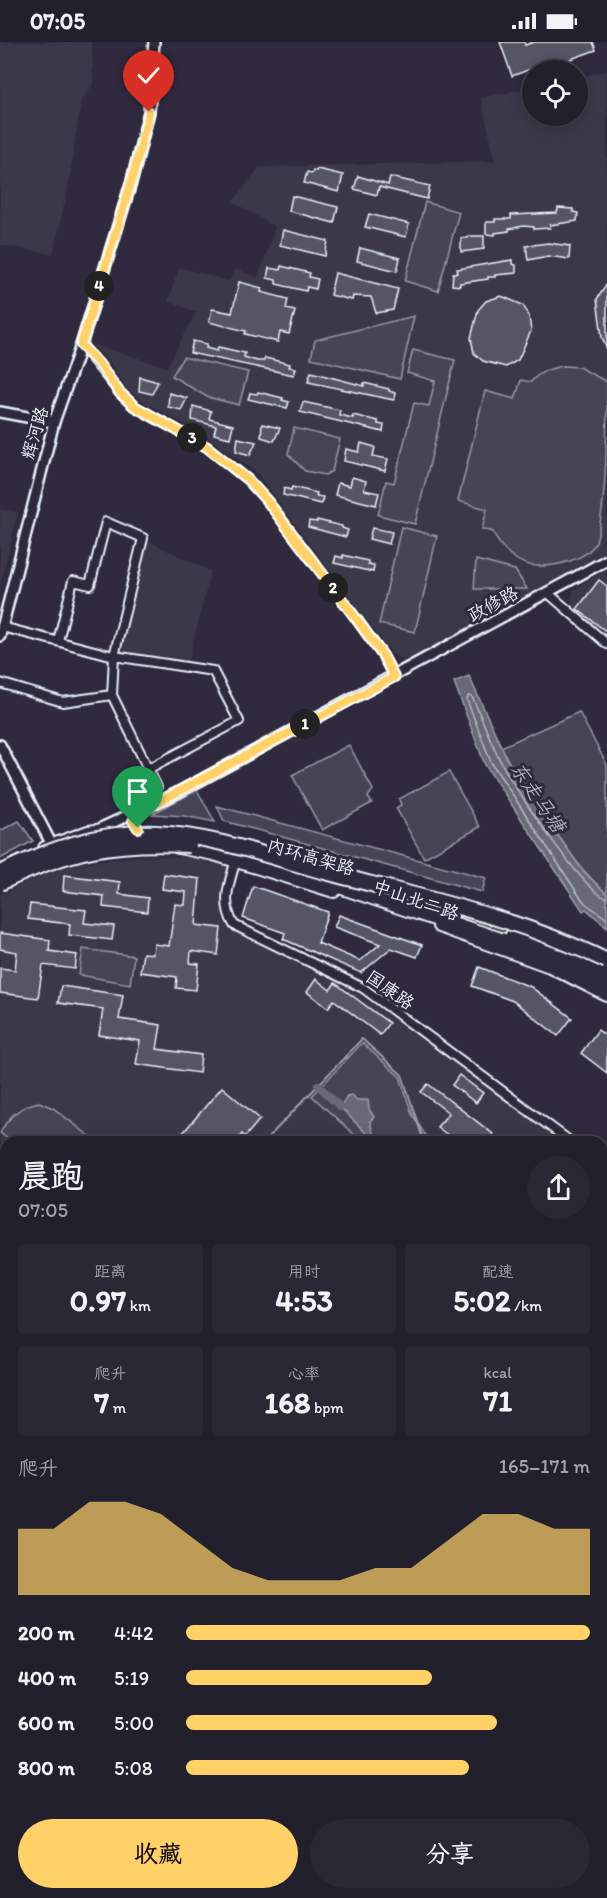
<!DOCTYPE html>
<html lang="zh">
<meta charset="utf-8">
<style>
:root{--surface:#23202e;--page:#2b2836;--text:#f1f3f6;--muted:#a3a3aa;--line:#403e4a;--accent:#ffd166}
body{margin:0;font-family:Itim,"LXGW WenKai TC",sans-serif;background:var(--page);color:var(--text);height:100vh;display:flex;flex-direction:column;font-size:22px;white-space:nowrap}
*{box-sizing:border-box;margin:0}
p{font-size:20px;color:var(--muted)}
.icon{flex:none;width:33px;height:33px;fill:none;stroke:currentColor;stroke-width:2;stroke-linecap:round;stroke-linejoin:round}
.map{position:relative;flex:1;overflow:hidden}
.details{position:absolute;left:0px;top:1094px;width:608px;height:764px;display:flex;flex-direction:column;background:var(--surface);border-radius:18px 18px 0 0;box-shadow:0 3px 15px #0003,0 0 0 2px var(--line)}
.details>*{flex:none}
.fabs{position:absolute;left:522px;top:18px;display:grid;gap:12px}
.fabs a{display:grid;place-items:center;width:66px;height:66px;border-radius:50%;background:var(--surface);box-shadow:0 3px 15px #0003,0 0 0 2px var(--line);font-size:30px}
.pin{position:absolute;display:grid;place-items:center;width:51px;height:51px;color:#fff;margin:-62px -26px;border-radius:50% 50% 50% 0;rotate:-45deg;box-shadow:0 0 6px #0007}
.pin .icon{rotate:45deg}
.km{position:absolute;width:30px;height:30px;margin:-15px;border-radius:50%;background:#222;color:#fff;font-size:16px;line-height:30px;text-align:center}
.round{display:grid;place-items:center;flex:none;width:63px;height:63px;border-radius:32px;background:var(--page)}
.headline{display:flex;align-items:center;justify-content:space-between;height:102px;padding:0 18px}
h1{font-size:33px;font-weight:700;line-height:45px}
.stats{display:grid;grid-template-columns:repeat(3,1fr);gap:9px;height:102px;padding:6px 18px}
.stats div{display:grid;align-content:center;border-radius:6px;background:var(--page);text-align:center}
.stats b{font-size:30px;font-weight:700}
.stats small{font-size:16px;font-weight:400}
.stats p{font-size:16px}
.chart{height:168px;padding:12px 18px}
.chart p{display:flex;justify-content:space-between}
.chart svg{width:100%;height:108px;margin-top:6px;fill:var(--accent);opacity:.7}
.cta{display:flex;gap:12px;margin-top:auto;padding:12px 18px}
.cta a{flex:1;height:69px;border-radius:36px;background:var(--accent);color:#111;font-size:24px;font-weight:700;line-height:69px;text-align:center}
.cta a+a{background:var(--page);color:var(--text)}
ul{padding:0 18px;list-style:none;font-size:20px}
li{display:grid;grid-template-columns:96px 72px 1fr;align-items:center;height:45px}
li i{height:15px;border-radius:8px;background:var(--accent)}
.status{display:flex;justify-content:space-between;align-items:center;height:42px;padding:0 30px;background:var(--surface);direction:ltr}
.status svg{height:16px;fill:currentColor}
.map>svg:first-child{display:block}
</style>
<div class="status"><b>07:05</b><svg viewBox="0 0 49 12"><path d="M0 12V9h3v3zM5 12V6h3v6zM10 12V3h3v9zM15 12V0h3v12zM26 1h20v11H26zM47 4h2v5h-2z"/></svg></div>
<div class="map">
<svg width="607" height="1856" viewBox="0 0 607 1856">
<rect width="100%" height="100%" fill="#2f2a3d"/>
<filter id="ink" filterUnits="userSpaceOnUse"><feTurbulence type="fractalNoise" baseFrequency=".0167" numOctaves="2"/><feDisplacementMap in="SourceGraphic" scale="12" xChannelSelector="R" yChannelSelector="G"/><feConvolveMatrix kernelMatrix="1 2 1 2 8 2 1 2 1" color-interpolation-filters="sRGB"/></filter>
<g filter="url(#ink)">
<g fill="#3b3749">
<path d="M0 0H92L93 43 81 59 68 147 53 212 0 203Z"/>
<path d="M607 29V509L420 612 407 617H400L390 610 256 430 199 390 146 362 128 348 110 321 92 302 167 325 196 270 168 259 179 225 229 239 235 226 258 236 275 185 233 160 259 125 496 119 480 56 532 45V74H578V35Z"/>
<path d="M0 467 18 470 0 545Z"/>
<path d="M146 498 211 529 188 622 118 611Z"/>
<path d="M607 527V594L570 564 573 548Z"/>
<path d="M159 814 194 816 233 825 222 866 223 877 230 887 354 949 454 1019 562 1099 6 1100V1636L0 1646V853L39 834 80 821 130 815Z"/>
<path d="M602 1129 607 1133V1856H398L392 1851H602Z"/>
</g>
<g fill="#464455" stroke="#979aa6" stroke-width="1.5">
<path d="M425 160 459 170 438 249 405 239Z"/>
<path d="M414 274 400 337 311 316 315 298Z"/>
<path d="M413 308 455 318 415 482 378 473 386 439 394 441 414 361 429 364 435 339 407 331Z"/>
<path d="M183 315 248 330 239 363 207 355 172 334Z"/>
<path d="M564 324 579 325 607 340C607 385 607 460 596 500 587 518 557 524 539 524 519 525 500 507 493 490L482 487 487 467 458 459 485 349 515 357 521 338 531 340C540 329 551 326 564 324Z"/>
<path d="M294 386 340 397 332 429 325 433 305 429 288 412Z"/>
<path d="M401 485 437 494 415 590 379 582Z"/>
<path d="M476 518 515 528 527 547H474Z"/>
<path d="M579 670 607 723V852C582 830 564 804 546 776 529 753 513 731 501 705Z"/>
<path d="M349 703 373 748 368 755 372 761 322 788 292 733Z"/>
<path d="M449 730 480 785 424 816 396 766 401 763 399 757Z"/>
<path d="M197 748 215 780 184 774 152 772Z"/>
<path d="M217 764 486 836 482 850 224 779Z"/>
<path d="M19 779 33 799 0 817V789Z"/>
<path d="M83 907 134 914 130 942 79 933Z"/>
<path d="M362 1001 400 1035 412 1072 429 1099H361L312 1054Z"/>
<path d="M39 1060 53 1066 96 1099H11L0 1091C9 1074 20 1064 39 1060Z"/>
</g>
<g fill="#696978" stroke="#9c9fab" stroke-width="1.5">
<path d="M469 634 512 728 583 829 607 852V885L586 867 583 869 485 723 454 640Z"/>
<path d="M352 1053 357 1058H368L369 1067 374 1075 370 1079 373 1091 370 1095 340 1065 347 1054Z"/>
</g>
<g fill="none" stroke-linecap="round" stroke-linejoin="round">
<path stroke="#b5bbc5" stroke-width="1.5" d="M607 856C586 853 520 753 507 731 493 708 484 680 472 655L468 654 467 658 491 720 578 852 585 861 607 877"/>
<g stroke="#9c9fab" stroke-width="2">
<path d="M370 1095 376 1100"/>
<path d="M264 1100 362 997 402 1033 424 1100"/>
</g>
<path stroke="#696978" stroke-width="8" d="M318 1043 340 1065"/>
</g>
<g fill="#575565" stroke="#e8f1f8" stroke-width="1.5">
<path d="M500 0H524L525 3 534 0H593L596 8 540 28H537L536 25 512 34Z"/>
<path d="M317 127 343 133 339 150 304 141 307 130 312 131 313 128 316 129Z"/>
<path d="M358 134 388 143 390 135 430 144 427 157 379 145 377 153 354 147Z"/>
<path d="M292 154 338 165 334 181 289 169Z"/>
<path d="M558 166 573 167V170L578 171 577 179 550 183V186L534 187V185L523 184 509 187V189L495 191V193L486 192V180H495V177H511V173L557 171Z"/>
<path d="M369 172 409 182 406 195 365 185Z"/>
<path d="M283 188 328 199 325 214 280 203Z"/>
<path d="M468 194H484V207L461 210V196H468Z"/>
<path d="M548 201 570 204 569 217 548 214 528 218 526 204Z"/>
<path d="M360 206 400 216 397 229 357 219Z"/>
<path d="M512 218V222L516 223V231L495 233V235H488V237L460 241V244L452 243 453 231H458L457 227Z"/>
<path d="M281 224 310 231 309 235 318 237 316 247 307 245 306 249 276 242V238L267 236 269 226 280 228Z"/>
<path d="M335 231 398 247 393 268 376 271 371 255 353 254 352 258 330 253Z"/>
<path d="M239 240 262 246 261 250 288 257 286 267 295 269 289 292 280 290 278 300 245 292 246 289 209 280 212 267 232 271Z"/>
<path d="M607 242V308L602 295 597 257Z"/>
<path d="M501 254 523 263 529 274 531 289 518 318 506 325 483 319 474 311 471 296 478 268 486 259Z"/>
<path d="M193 299 207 302 206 306 217 309 218 305 245 311 244 315 257 319H264L265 316 290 322 289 325 296 326 294 333 190 311Z"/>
<path d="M311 330 364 344V341L389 347V349L395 351 394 358 308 340Z"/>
<path d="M140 335 158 340 152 352 139 349Z"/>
<path d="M258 350 283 356 282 358 289 360 287 366 248 357 250 351 257 352Z"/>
<path d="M169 351 187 356 181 368 168 365Z"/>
<path d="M303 360 340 368 339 373 353 376V373L378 379V382L384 383 383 390 300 370Z"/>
<path d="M193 364 211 369 209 377 233 383 230 396 214 392 216 384 192 378Z"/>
<path d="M262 382 280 386 274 399 261 395Z"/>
<path d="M238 396 256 400 250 413 236 409Z"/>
<path d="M361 401 375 405 373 414 388 417 385 429 344 419 346 407 359 410Z"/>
<path d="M352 435 366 439 364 448 379 451 376 463 335 453 338 441 350 444Z"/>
<path d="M292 445 317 451 316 454 323 455 321 462 283 453 284 446 291 448Z"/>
<path d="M317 478 342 484V486L348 488 346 495 308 485 309 479 317 480Z"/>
<path d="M372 486 392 490 389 502 369 497Z"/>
<path d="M343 513 368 519V522L374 523 373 530 334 521 336 514 343 516Z"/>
<path d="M599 538 607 544V590L577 567Z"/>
<path d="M164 832 200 837 196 883 221 886 218 913 191 909 190 921 199 922 196 948 176 946 177 935 140 930 143 911 153 912 154 902 169 904 175 862 185 863 186 850 162 847Z"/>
<path d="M64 833 120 840 119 852 148 856 147 870 103 865 104 854 63 849Z"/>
<path d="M253 844 328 870 318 901 360 919 380 902 334 885 339 873 422 903 417 915 391 906 361 931 283 897 285 891 243 876Z"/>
<path d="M30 862 86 868 84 881 114 884 112 898 69 893 70 882 28 877Z"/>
<path d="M0 891 50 898 49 909 77 913 75 927 43 923 38 956 0 951V926L15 928 17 910 0 907Z"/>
<path d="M479 925 531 945 572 976 558 994 513 959 472 944Z"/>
<path d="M316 937 330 948 335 941 389 981 380 993 334 958 328 966 307 950Z"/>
<path d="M61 944 123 953 119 977 161 983 157 1007 201 1013 199 1031 136 1022 140 999 99 993 103 967 58 961Z"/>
<path d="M598 988 607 995V1031L581 1011Z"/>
<path d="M459 1033 483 1051 476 1061 452 1043Z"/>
<path d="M428 1042 493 1092 487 1100H457L437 1085 449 1071 421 1050Z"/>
<path d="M222 1045 260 1077 245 1095 242 1092 236 1100H191L182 1092Z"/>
<path d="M607 1158V1195L602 1191V1165Z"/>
<path d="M607 1393V1431L602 1427V1400Z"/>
<path d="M0 1455 6 1460V1490L0 1498Z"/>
<path d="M602 1662 607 1667V1705L602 1701Z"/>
<path d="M602 1730 607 1734V1766L602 1762Z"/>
</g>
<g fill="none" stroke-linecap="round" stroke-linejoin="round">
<defs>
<g id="minor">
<path d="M81 303 120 351 134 364 207 405 248 438 268 460 355 575 383 614 394 635"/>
<path d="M548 551 607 602"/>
<path d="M2 585 114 614 112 653 157 745"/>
<path d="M58 599 73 539 90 543 106 480 143 496 114 614 213 629 239 679 148 727"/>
<path d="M0 641 63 660 112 653"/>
<path d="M236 818C229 841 221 861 234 883L363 946 571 1100"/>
<path d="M602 1122 607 1126"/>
</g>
<g id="tertiary">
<path d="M0 370 54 380"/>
<path d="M0 594 54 380 81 303 132 138 149 70 154 0"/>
<path d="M0 703 54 807"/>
<path d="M103 785 177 751 607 518"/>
<path d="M0 1593 6 1598"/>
</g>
<g id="primary">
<path d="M178 805 214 812 334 849"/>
<path d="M45 806 88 790 112 787"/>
<path d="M439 884 550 924 607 953"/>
<path d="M602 1512 607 1505"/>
<path d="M602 1541 607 1534"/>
<path d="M326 1856 330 1851"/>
<path d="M353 1856 358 1851"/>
</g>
<g id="trunk">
<path d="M301 831 512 902 573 926 607 943"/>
<path d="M513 893 572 912 607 929"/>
</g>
</defs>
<use href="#minor" stroke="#e8f1f8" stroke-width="12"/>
<use href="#tertiary" stroke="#e8f1f8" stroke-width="14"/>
<use href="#primary" stroke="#e8f1f8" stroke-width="16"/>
<use href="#trunk" stroke="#e8f1f8" stroke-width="18"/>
<use href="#minor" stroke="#2f2a3d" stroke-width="8"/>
<use href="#tertiary" stroke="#2f2a3d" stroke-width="9"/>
<use href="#primary" stroke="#2f2a3d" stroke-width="12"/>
<use href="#trunk" stroke="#2f2a3d" stroke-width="14"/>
<defs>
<g id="trunk-bridge">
<path d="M0 831C50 807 100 789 157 791 215 794 270 815 325 830 420 855 519 876 607 919"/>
<path d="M0 841C70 808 111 799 189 803"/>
</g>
</defs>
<use href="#trunk-bridge" stroke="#e8f1f8" stroke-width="18" stroke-linecap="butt"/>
<use href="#trunk-bridge" stroke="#2f2a3d" stroke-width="14"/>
</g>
</g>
<g fill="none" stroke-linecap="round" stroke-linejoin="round" filter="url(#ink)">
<defs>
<path id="route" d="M138 786 133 779 140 770 394 635 383 614 355 575 268 460 248 438 207 405 134 364 120 351 99 322 81 303 132 138 149 70"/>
</defs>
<use href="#route" stroke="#fff" stroke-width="12"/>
<use href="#route" stroke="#ffd166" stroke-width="8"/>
</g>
<g text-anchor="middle" stroke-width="6" stroke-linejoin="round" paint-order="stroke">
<g font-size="18" fill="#e8f1f8" stroke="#2f2a3d">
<text transform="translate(35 391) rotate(-74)" y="6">辉河路</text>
<text transform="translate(493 562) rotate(-28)" y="6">政修路</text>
<text transform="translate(311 815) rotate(16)" y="6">内环高架路</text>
<text transform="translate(416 858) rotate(19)" y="6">中山北二路</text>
<text transform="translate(390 948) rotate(35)" y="6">国康路</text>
</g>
<g font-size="20" font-style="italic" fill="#afb4be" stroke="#2f2a3d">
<text transform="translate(538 755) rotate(56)" y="7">东走马塘</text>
</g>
</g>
</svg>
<div class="fabs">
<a><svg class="icon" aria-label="locate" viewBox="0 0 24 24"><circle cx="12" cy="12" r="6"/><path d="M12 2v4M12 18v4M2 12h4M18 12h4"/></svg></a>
</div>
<div class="pin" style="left:138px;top:786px;background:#1e9e55"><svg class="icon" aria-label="arrive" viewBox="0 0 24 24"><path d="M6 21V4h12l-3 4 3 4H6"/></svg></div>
<div class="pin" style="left:149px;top:70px;background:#d93025"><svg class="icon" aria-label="check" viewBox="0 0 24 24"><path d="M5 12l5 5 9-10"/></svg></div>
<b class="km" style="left:305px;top:682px">1</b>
<b class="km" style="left:333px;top:546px">2</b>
<b class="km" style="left:192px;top:396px">3</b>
<b class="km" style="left:99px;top:244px">4</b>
<section class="details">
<div class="headline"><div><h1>晨跑</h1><p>07:05</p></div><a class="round"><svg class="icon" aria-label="share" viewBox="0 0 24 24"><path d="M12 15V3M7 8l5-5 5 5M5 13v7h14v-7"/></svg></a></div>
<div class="stats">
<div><p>距离</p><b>0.97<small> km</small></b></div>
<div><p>用时</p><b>4:53</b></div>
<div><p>配速</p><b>5:02<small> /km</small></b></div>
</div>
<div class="stats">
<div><p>爬升</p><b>7<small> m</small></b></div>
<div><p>心率</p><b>168<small> bpm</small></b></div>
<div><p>kcal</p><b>71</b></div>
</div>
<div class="chart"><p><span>爬升</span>165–171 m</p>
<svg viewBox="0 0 160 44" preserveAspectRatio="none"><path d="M0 44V17L10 17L20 6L30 6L40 11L50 22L60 33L70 38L80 38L90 38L100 33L110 33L120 22L130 11L140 11L150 17L160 17V44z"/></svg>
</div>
<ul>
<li><b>200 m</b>4:42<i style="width:100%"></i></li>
<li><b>400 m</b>5:19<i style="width:61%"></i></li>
<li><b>600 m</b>5:00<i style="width:77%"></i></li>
<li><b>800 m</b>5:08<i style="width:70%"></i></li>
</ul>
<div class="cta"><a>收藏</a><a>分享</a></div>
</section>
</div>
